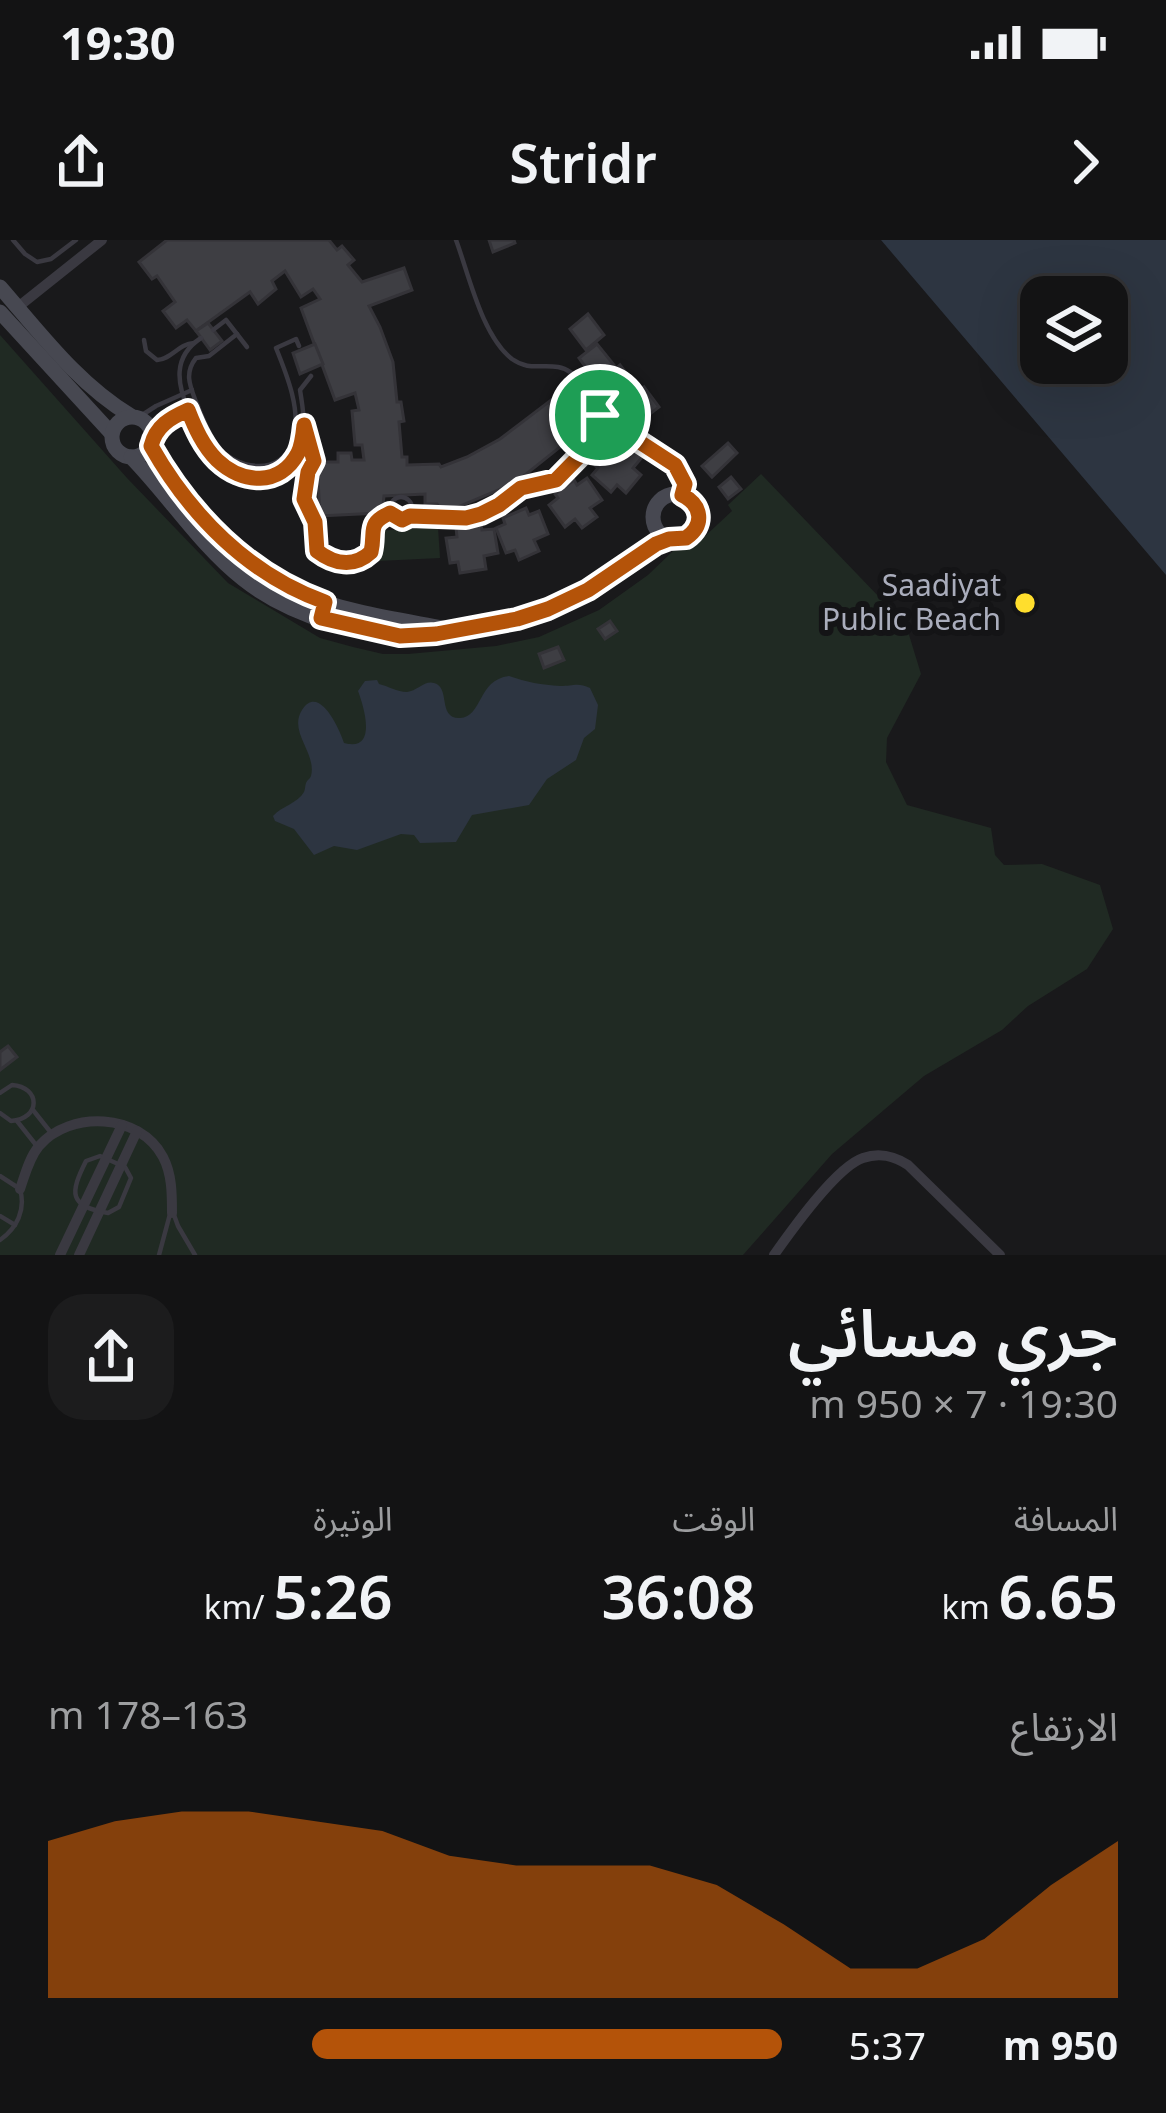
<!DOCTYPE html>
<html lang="ar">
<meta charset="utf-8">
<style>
:root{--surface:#131314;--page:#1c1c1d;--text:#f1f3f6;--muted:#9d9ea0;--line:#323234;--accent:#b45309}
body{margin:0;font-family:"Noto Sans","Noto Sans Arabic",sans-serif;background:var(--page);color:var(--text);direction:rtl;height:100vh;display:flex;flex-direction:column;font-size:45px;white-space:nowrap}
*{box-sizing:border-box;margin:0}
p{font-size:39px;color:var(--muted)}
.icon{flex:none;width:66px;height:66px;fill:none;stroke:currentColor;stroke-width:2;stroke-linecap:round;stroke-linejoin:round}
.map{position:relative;height:1015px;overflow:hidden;direction:ltr}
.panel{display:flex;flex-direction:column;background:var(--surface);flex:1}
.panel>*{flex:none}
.buttons{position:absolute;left:1020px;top:36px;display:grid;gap:24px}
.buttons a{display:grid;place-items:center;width:108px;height:108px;border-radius:24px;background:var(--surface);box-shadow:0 12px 48px #0002,0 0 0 3px var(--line);font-size:60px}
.pin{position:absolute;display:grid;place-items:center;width:102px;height:102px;color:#fff;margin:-51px;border:6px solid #fff;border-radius:50%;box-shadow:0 3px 12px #0007}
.round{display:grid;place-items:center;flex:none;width:126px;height:126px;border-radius:36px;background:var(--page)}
.headline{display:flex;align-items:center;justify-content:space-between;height:204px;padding:0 48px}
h1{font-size:66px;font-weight:600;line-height:90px}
.metrics{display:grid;grid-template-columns:repeat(3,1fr);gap:18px;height:204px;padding:12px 48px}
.metrics div{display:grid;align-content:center}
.metrics b{font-size:60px;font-weight:600}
.metrics small{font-size:33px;font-weight:400}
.metrics p{font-size:33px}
.chart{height:336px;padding:24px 48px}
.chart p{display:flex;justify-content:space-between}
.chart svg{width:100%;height:216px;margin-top:12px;fill:var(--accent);opacity:.7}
ul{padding:0 48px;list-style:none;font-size:39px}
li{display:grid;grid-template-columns:192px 144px 1fr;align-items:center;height:90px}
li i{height:30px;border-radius:15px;background:var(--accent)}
.status{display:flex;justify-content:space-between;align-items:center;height:84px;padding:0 60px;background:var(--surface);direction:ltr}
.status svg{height:33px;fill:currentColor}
header{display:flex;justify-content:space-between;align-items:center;height:156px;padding:0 48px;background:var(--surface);font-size:54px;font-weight:600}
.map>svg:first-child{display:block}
</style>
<div class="status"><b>19:30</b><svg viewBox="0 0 49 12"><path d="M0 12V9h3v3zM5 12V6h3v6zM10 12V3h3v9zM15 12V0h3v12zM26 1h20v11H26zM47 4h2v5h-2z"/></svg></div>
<header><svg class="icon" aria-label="forward" viewBox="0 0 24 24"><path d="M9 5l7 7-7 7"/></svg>Stridr<svg class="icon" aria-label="share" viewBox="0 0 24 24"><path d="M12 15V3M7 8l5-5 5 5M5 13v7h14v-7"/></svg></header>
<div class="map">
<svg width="1166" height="1015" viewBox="0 0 1166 1015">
<rect width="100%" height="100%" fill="#19191b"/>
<g fill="#202a23">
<path d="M0 95 127 238 228 343 320 398 353 407 383 414H408L496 406 539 397 599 370 648 335 673 311 688 309 703 298 732 271 728 265 761 234 906 385 921 434 887 498 886 522 907 565 991 588 995 615 1004 625 1042 624 1100 645 1113 689 1087 729 1028 766 1002 790 924 836 832 914 743 1015H0Z"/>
<path d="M438 287 440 318 378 321 376 291Z"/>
</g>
<g fill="#2d3541" fill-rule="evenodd">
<path d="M881 0H1166V335ZM1041 57H1107V123H1041Z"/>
<path d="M509 436C526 442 542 445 560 446 573 446 578 442 590 448L598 465 595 489 584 498 576 520 547 539 529 565 472 575 456 602 420 603 414 595 401 594 357 610 334 606 314 615 294 589 275 581 273 576C282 566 298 563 304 552 305 550 305 546 306 543 307 540 310 539 311 536 317 513 288 492 302 470 319 443 340 490 344 503 378 512 364 467 358 451L365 441 377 440 379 444C388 446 397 452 407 452 417 451 425 440 434 443 451 447 437 479 460 478 483 477 477 440 509 436Z"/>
</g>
<g fill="#3e3e43" stroke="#343338" stroke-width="3">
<path d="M167 0H329L337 10 342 6 354 20 348 25 362 42 404 28 412 50 369 66 380 87 393 122 397 162H401L404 181 399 182 402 217H407V225L439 224 441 227 467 217 500 199 559 154 567 164 571 161 578 170 582 177 579 180 584 188 515 243 446 272H440L437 264H425V254L384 256 383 265 380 266 379 273 320 276 317 222H338V213H351L352 220H364L362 205H355L352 171 359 170 355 153 335 160 301 68 320 59 313 49 301 57 285 31 272 41 276 49 258 64 250 52 196 91 187 80 176 88 163 71 175 62 157 36 152 39 139 22Z"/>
<path d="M489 0H514L515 3 493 12Z"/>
<path d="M588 74 604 95 586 110 570 89Z"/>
<path d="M208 83 222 101 210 110 196 91Z"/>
<path d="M315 104 323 124 300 134 293 113Z"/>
<path d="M597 104 614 125 595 140 579 118Z"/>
<path d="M620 125 636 146 618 161 602 140Z"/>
<path d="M644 147 659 167 646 177 636 165 630 170 625 162Z"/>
<path d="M621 198 643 216 633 228 641 235 626 253 617 245 611 252 592 235 598 228 592 223 609 204 614 207Z"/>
<path d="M728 203 737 213 712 237 702 226Z"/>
<path d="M731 237 741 249 728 259 719 247Z"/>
<path d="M587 238 602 260 590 268 597 277 582 288 575 279 565 287 549 265 558 258 555 254 574 240 577 245Z"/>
<path d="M526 268 529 275 539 271 548 294 534 300 539 311 519 320 515 310 506 313 496 288 505 284 503 278Z"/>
<path d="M481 284 482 290 494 289 498 313 484 316 486 329 460 333 458 322 450 323 446 298 457 297 456 288Z"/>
<path d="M610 381 617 391 605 399 598 389Z"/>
<path d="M558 407 564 420 544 428 539 414Z"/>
<path d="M8 806 17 817 0 830V812Z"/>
</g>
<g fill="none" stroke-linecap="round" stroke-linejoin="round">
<g stroke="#3a3941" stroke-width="4.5">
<path d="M13 0 25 14 37 22 51 19 76 0"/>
<path d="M456 0C469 35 482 96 512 119 529 131 540 124 558 127 578 130 593 158 600 175"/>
<path d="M213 90 226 80 247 107"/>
<path d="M237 94 209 116 196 118C184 133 190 146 196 162 202 176 208 193 217 205 235 230 282 237 293 201 302 172 287 135 276 108L296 99 299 106"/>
<path d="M201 98C172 117 177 144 189 172 202 203 236 259 278 235 288 229 298 218 301 206 306 187 303 168 300 150L311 136"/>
<path d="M144 100 146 111 157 120C172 119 178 104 194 103"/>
<circle cx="603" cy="183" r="8"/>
<path d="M139 177 156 166 192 150"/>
<path d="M612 185 675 225 685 245 682 255"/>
<path d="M306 191 314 221 308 232 304 259 315 282 317 311C334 324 355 328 371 312 376 290 366 284 390 273"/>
<path d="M153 194 169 179 198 166"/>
<circle cx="401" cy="268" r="11"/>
<path d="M410 276 436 278 481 274 499 265 521 249 556 240 604 191"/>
<path d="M0 853 12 845C41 847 41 879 11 881L0 873"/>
<path d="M33 870 52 894"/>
<path d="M17 881 36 905"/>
<path d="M100 916 125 927 131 938 119 967 108 973C68 966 70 953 86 921Z"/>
<path d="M0 936 20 949C26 970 17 988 0 1000"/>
<path d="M174 975 178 986 195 1015"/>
<path d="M0 976 15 985"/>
<path d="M159 1015 170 974"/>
</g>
<g stroke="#3a3941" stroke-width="10">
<path d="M18 67 102 0"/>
<path d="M20 949C25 935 29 918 39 906 70 870 140 873 163 917 172 934 172 954 172 973"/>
<path d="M60 1015 122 885"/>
<path d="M79 1015 137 891"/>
<path d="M774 1015C791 991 836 927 863 918 880 912 894 916 908 925L1000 1015"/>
</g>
<g stroke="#474851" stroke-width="15">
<path d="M0 47C41 94 77 143 131 176"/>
<path d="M0 72 112 194"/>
<circle cx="132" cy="197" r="20"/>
<path d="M151 206C184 265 236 324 300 353 344 372 395 379 443 388"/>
<path d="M131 217C170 257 199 304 243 339 288 375 367 400 425 396 440 395 455 389 470 387 497 383 525 379 550 368 569 360 590 350 607 338 629 324 644 307 669 299"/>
<circle cx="676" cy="277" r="23"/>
</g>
</g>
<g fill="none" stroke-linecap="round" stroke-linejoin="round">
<defs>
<path id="route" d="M188 170C195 188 203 206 217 220 242 244 280 247 298 213 302 205 303 195 304 185L314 221 308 232 304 259 315 282 317 311C334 324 354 328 371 312 376 291 366 284 390 273L402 280 410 276 466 278 481 274 499 265 521 248 556 240 604 191 596 188 595 183 600 175 609 176 612 184 675 225 685 244 682 255C702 265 705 285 686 298L669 299 656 304 588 350 548 369 517 379 436 394 400 396 321 378 325 362C249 335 190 275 151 206 156 186 170 178 188 170Z"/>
</defs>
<use href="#route" stroke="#fff" stroke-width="24"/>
<use href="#route" stroke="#b45309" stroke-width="15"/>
</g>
<circle fill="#ffde2d" stroke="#141416" stroke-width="4.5" cx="1025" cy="363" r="12"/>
<g text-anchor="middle" stroke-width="12" stroke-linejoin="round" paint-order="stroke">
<g font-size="30" fill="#aaadbc" stroke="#141416" text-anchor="end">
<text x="1001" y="356">Saadiyat<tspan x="1001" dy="34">Public Beach</tspan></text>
</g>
</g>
</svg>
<div class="buttons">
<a><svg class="icon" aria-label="layers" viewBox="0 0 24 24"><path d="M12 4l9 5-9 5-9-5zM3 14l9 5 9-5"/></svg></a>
</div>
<div class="pin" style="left:600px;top:175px;background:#1e9e55"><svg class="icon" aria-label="arrive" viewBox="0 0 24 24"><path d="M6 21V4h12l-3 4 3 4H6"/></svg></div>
</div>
<section class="panel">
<div class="headline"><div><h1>جري مسائي</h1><p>19:30 · 7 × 950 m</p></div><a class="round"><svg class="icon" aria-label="share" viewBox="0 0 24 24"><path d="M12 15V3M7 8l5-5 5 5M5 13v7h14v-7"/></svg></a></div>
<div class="metrics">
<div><p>المسافة</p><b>6.65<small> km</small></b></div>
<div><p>الوقت</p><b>36:08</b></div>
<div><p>الوتيرة</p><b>5:26<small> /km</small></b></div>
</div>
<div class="chart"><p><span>الارتفاع</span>163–178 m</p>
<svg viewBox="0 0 160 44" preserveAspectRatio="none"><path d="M0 44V12L10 8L20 6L30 6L40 8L50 10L60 15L70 17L80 17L90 17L100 21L110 29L120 38L130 38L140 32L150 21L160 12V44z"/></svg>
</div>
<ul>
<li><b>950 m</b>5:37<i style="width:64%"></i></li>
</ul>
</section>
